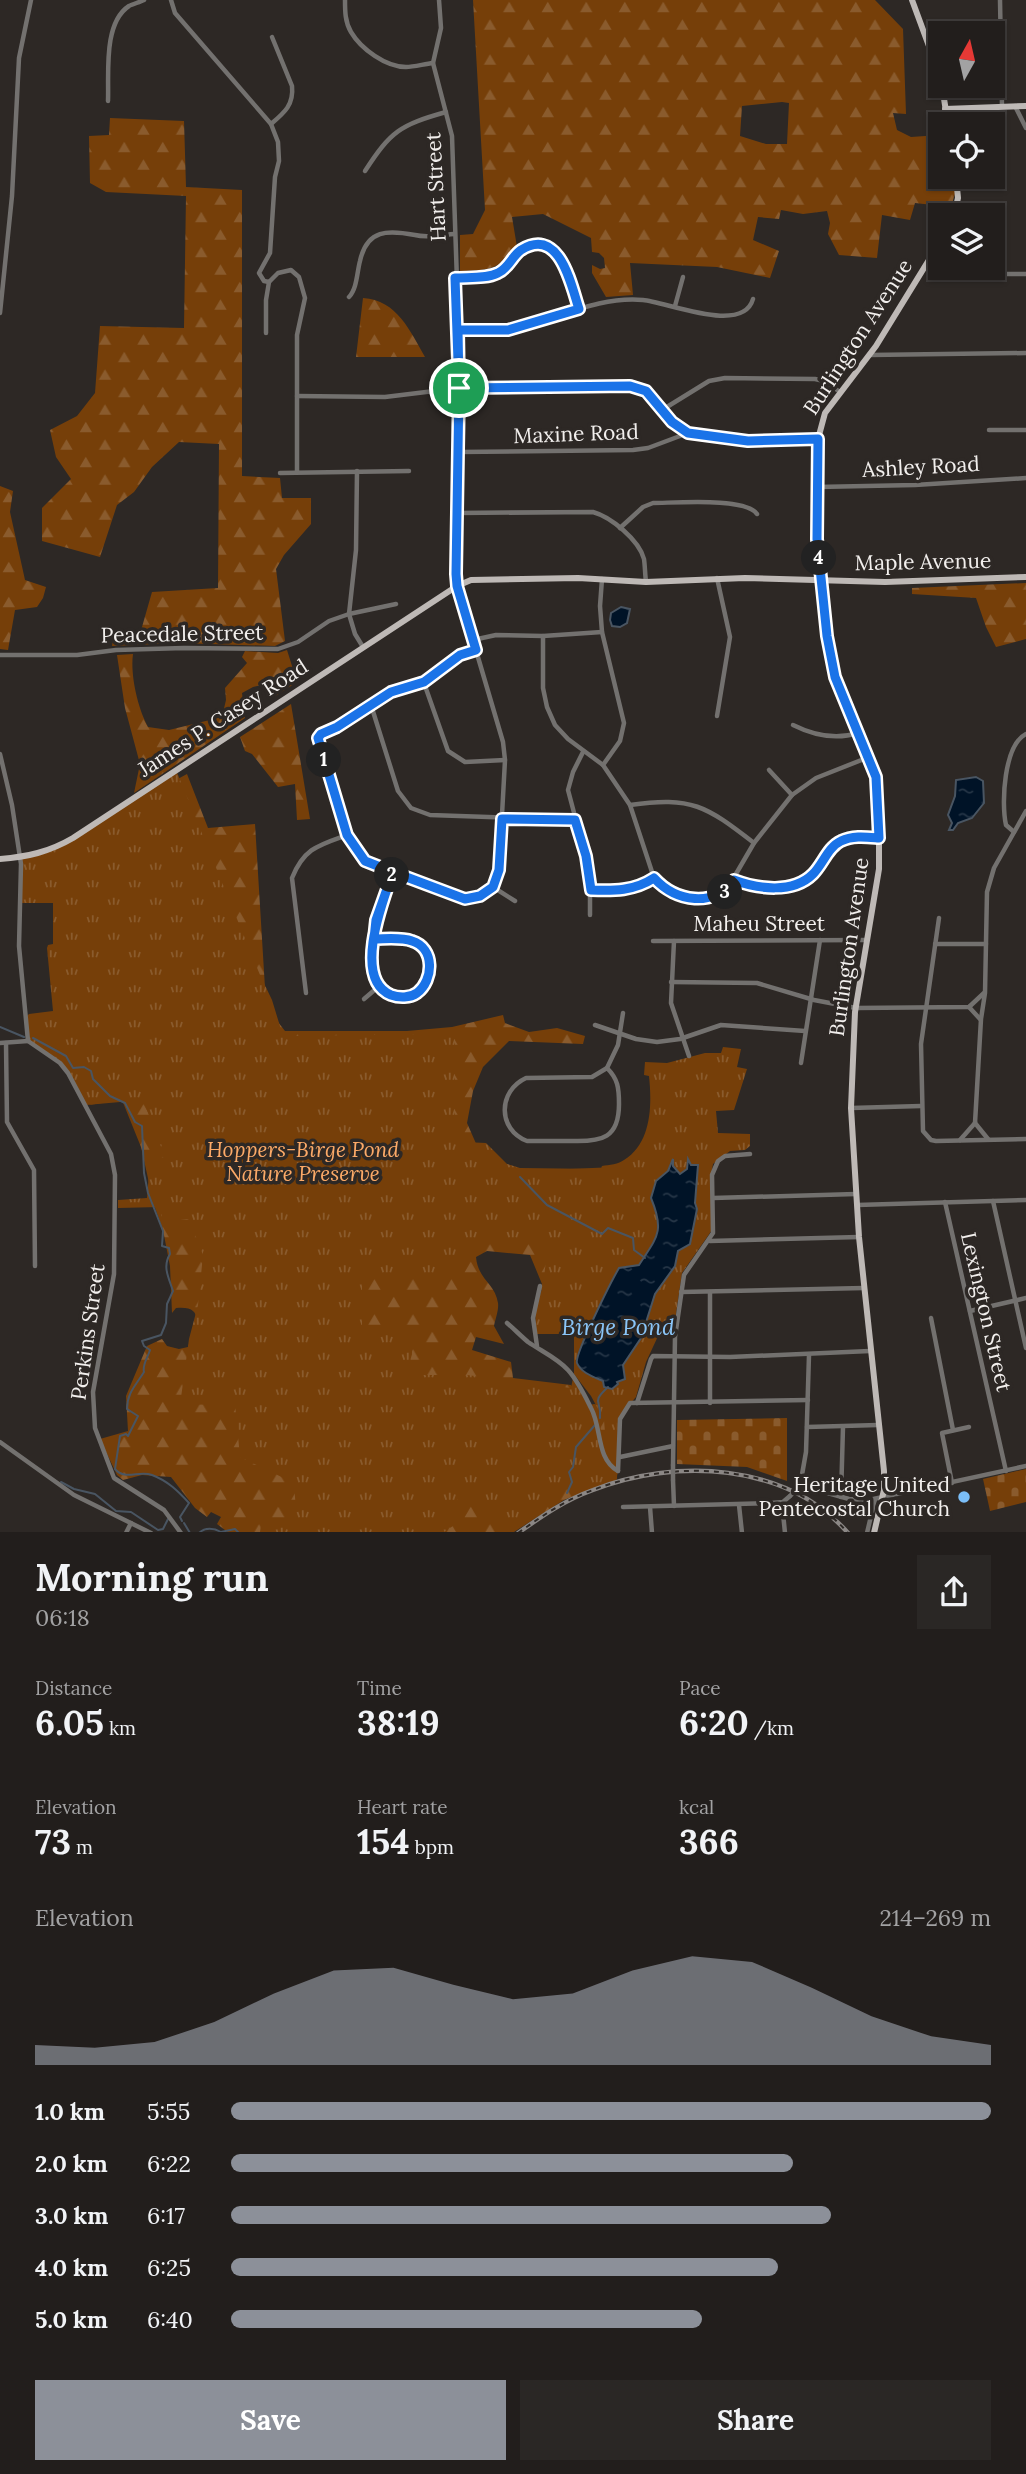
<!DOCTYPE html>
<meta charset="utf-8">
<style>
:root{--surface:#221e1c;--page:#2a2725;--text:#f1f3f6;--muted:#a2a2a3;--line:#3f3c3b;--accent:#8c9099}
body{margin:0;font-family:Lora,serif;background:var(--page);color:var(--text);height:100vh;display:flex;flex-direction:column;font-size:26px;white-space:nowrap}
*{box-sizing:border-box;margin:0}
p{font-size:23px;color:var(--muted)}
.icon{flex:none;width:38px;height:38px;fill:none;stroke:currentColor;stroke-width:2;stroke-linecap:round;stroke-linejoin:round}
.map{position:relative;height:1532px;overflow:hidden}
.drawer{display:flex;flex-direction:column;background:var(--surface);flex:1}
.drawer>*{flex:none}
.needle{width:46px;rotate:8deg}
.fabs{position:absolute;left:928px;top:21px;display:grid;gap:14px}
.fabs a{display:grid;place-items:center;width:77px;height:77px;border-radius:0px;background:var(--surface);box-shadow:0 2px 5px #0004,0 0 0 2px var(--line);font-size:35px}
.pin{position:absolute;display:grid;place-items:center;width:60px;height:60px;color:#fff;margin:-30px;border:4px solid #fff;border-radius:50%;box-shadow:0 2px 7px #0007}
.km{position:absolute;width:35px;height:35px;margin:-18px;border-radius:50%;background:#222;color:#fff;font-size:19px;line-height:35px;text-align:center}
.round{display:grid;place-items:center;flex:none;width:74px;height:74px;border-radius:0px;background:var(--page)}
.head{display:flex;align-items:center;justify-content:space-between;height:119px;padding:0 35px}
h1{font-size:38px;font-weight:800;line-height:52px}
.stats{display:grid;grid-template-columns:repeat(3,1fr);gap:10px;height:119px;padding:7px 35px}
.stats div{display:grid;align-content:center}
.stats b{font-size:35px;font-weight:800}
.stats small{font-size:19px;font-weight:400}
.stats p{font-size:19px}
.chart{height:196px;padding:14px 35px}
.chart p{display:flex;justify-content:space-between}
.chart svg{width:100%;height:126px;margin-top:7px;fill:var(--accent);opacity:.7}
.primary-button{display:flex;gap:14px;margin-top:auto;padding:14px 35px}
.primary-button a{flex:1;height:80px;border-radius:0px;background:var(--accent);color:#fff;font-size:28px;font-weight:800;line-height:80px;text-align:center}
.primary-button a+a{background:var(--page);color:var(--text)}
ul{padding:0 35px;list-style:none;font-size:23px}
li{display:grid;grid-template-columns:112px 84px 1fr;align-items:center;height:52px}
li i{height:18px;border-radius:9px;background:var(--accent)}
.map>svg:first-child{display:block}
</style>
<div class="map">
<svg width="1026" height="1533" viewBox="0 0 1026 1533">
<defs>
<pattern id="forest-firs" width="22" height="20" patternUnits="userSpaceOnUse" patternTransform="scale(1.75)"><rect width="22" height="20" fill="#763f09"/><path d="M5 1l3.5 6h-7zM16 11l3.5 6h-7z" fill="#8a5b2d"/></pattern>
<pattern id="cemetery-stones" width="16" height="16" patternUnits="userSpaceOnUse" patternTransform="scale(1.75)"><rect width="16" height="16" fill="#763f09"/><path d="M2 7V4a2 2 0 0 1 4 0v3zM10 15v-3a2 2 0 0 1 4 0v3z" fill="#8a5b2d"/></pattern>
<pattern id="park-tufts" width="24" height="20" patternUnits="userSpaceOnUse" patternTransform="scale(1.75)"><rect width="24" height="20" fill="#763f09"/><path d="M3 7l-1-3M5 7V3M7 7l1-3M15 17l-1-3M17 17v-4M19 17l1-3" fill="none" stroke="#8a5b2d"/></pattern>
<pattern id="water-ripples" width="26" height="14" patternUnits="userSpaceOnUse" patternTransform="scale(1.75)"><rect width="26" height="14" fill="#001327"/><path d="M2 4q2-2 4 0t4 0M15 11q2-2 4 0t4 0" fill="none" stroke="#263647"/></pattern>
</defs>
<rect width="100%" height="100%" fill="#2d2825"/>
<g fill="url(#forest-firs)" fill-rule="evenodd">
<path d="M473 0H875L903 29 906 114 893 113 897 130 911 137 940 135V177H954L956 190 951 207 915 203 910 220 882 215 877 258 839 255 828 234 830 223 827 211 803 214 781 210 779 219 758 217 753 240 779 251 770 278 717 267 630 263 633 295 606 297 592 273V265L600 269 605 268 604 258 599 253 592 252 591 238 543 214 512 217 517 247C498 270 489 270 460 271V235L473 234 485 210ZM782 102 789 103 787 144H766L740 136 742 106Z"/>
<path d="M110 118 184 121 186 187 242 190V476L280 478 282 498H311V524L284 555 276 569 285 641 275 646 179 643 112 646 113 640 136 636 142 627 152 592 218 588 219 444 179 442 152 467 134 492 117 505 100 557 42 541V508L71 479 56 457 50 430 77 416 95 393 100 326 184 328 186 196 106 192 90 183 89 136 109 135Z"/>
<path d="M363 298C397 300 410 331 425 357H356Z"/>
<path d="M0 486 13 491 10 512 25 580 46 587 43 598 37 607 15 610 8 650 0 649Z"/>
<path d="M1026 583V639L996 647 986 627 976 598 912 594V588Z"/>
<path d="M287 650 297 682 274 697 265 684 253 687 242 693 245 718 134 793 140 764 125 708 117 655 133 654C130 675 138 709 148 727L169 730 222 717 226 700 225 688 247 663 242 657 245 651 278 653Z"/>
<path d="M291 704 310 819 297 820 295 784 278 787 252 754 245 751 240 737Z"/>
<path d="M187 774 208 828 255 824 265 988 174 781Z"/>
<path d="M503 1015 505 1023 529 1032 557 1028 585 1036 583 1044 509 1041 483 1067 473 1091 467 1123 481 1155 526 1171 637 1166 571 1331 540 1288 542 1284 530 1255 487 1251 476 1257C478 1280 495 1283 498 1303 499 1310 495 1320 494 1326L504 1344 476 1337 472 1350 511 1362 513 1378 571 1385 586 1406 594 1404 625 1407 618 1419 617 1479 564 1500 514 1532 229 1533 217 1524 221 1517 211 1512 207 1517 195 1508 171 1477 142 1475 123 1480 117 1475 100 1439 128 1431 126 1396 147 1346 162 1339 167 1346 179 1349 188 1347C194 1329 208 1305 176 1308L172 1313 170 1266 163 1230 154 1205 141 1147 122 1100 89 1105 274 1017 285 1031H407L452 1027Z"/>
</g>
<g fill="url(#cemetery-stones)">
<path d="M787 1418V1481L747 1467 677 1464V1420Z"/>
<path d="M1026 1469V1502L990 1511 983 1479Z"/>
</g>
<path fill="url(#park-tufts)" d="M176 770 260 975 272 1000 283 1036 455 1034V1135L464 1142 486 1143 507 1164 520 1168 601 1169 602 1166C609 1165 619 1164 624 1160 652 1143 652 1104 649 1076L644 1075 645 1062 667 1063 705 1053H721L723 1047 741 1049 737 1067 747 1069 734 1110 716 1111 718 1133 750 1134V1146L745 1150 730 1151 713 1164 711 1175 712 1230 682 1273 673 1334H659L646 1362 636 1397 617 1419 619 1468 606 1445 604 1420 591 1396 574 1374V1334H536L535 1309 543 1286 548 1243 459 1244V1273L362 1275V1330H413L411 1375H467L571 1388 573 1378 600 1421 602 1448 614 1470 618 1471 616 1481 569 1487 551 1496 505 1532H501L500 1515 487 1516 477 1496 461 1497 454 1502 456 1524 444 1532H260L261 1525H297L294 1483 240 1457 235 1404 180 1405 189 1339 198 1305 203 1255 189 1219 163 1222 159 1207 118 1208V1200L147 1198 150 1160 165 1157 143 1100 86 1105 60 1063 28 1041 26 1017 29 1014 53 1011 47 948 48 945 53 944V903H19L20 858 49 850Z"/>
<g fill="url(#water-ripples)" stroke="#495562" stroke-width="2">
<path d="M621 607 630 609 627 623 620 627 612 626 610 620 611 613Z"/>
<path d="M976 777 983 781 984 803 972 818 958 823 953 830H949L952 823 948 815 955 796 956 780Z"/>
<path d="M673 1159V1166L680 1174 687 1169 688 1159 691 1165H698L695 1203 697 1209 690 1244 678 1251 675 1266 655 1294 641 1338 623 1365 625 1379 617 1382 618 1384 612 1389 604 1387 603 1381C594 1377 581 1373 577 1363 574 1355 612 1280 619 1268L639 1265C657 1237 665 1232 651 1198L656 1181 668 1171Z"/>
</g>
<g fill="none" stroke-linecap="round" stroke-linejoin="round">
<g stroke="#495562" stroke-width="2">
<path d="M0 1027 24 1037"/>
<path d="M33 1038 66 1056 73 1068 84 1067 91 1071 93 1079 110 1096 125 1103 135 1122 142 1126 144 1173 148 1193 163 1231 162 1246 169 1248 170 1254C162 1267 169 1278 173 1291L167 1304 166 1323 161 1335 142 1341 144 1346 150 1350C148 1357 142 1365 144 1372 136 1385 127 1393 127 1409L138 1416 128 1436 126 1434 120 1436 115 1469C125 1481 139 1470 152 1475 168 1481 178 1491 189 1503L180 1517 182 1521"/>
<path d="M520 1177 547 1205 602 1234 608 1228 633 1238 634 1250 645 1258"/>
<path d="M600 1418C602 1399 590 1404 608 1387"/>
<path d="M61 1482 74 1489 95 1494 116 1511 131 1512 158 1530 163 1529 168 1519"/>
<path d="M567 1493 572 1482 569 1472 573 1467 576 1447 595 1425"/>
<path d="M184 1523 190 1533"/>
<path d="M199 1533C205 1527 214 1528 221 1532L235 1529 239 1533"/>
</g>
<g stroke="#73716f" stroke-width="4.5">
<path d="M171 0 175 13 271 124 278 142 279 161 275 177 270 253 259 273 264 281 269 282 278 273 291 270 299 277 305 298 297 335V471"/>
<path d="M345 0C345 11 345 22 351 32 361 49 386 67 406 67 414 67 424 64 433 63"/>
<path d="M439 0 441 28 433 63 452 136 458 310V452L456 574 457 586 503 742 505 760 499 870C492 891 486 894 465 899L365 861 347 835 319 738 321 734 337 727 391 692 424 683 460 655 476 650"/>
<path d="M1000 0 1002 106"/>
<path d="M108 101C109 74 103 23 129 6 133 4 140 2 144 0"/>
<path d="M1015 106 1026 128"/>
<path d="M271 124C284 113 294 105 292 86L272 37"/>
<path d="M365 171C391 131 400 125 446 112"/>
<path d="M924 267 942 274H1026"/>
<path d="M455 278C469 277 486 279 498 273 509 268 512 256 521 250 560 226 571 285 579 309"/>
<path d="M349 297C357 289 357 272 360 261 367 229 388 230 415 235 427 238 442 235 454 234"/>
<path d="M675 306 683 277"/>
<path d="M0 313 12 196 19 58 31 0"/>
<path d="M458 330C477 330 498 333 517 328 559 318 599 296 643 300 667 302 743 335 753 299"/>
<path d="M266 333V300L269 282"/>
<path d="M870 355 1026 353"/>
<path d="M297 396 385 397 459 388 630 386 646 391 672 422 688 433"/>
<path d="M662 410 709 381 725 378 815 379 824 381 840 392"/>
<path d="M989 430H1026"/>
<path d="M458 452 633 450 648 448 688 433 748 441 778 439H818"/>
<path d="M357 471 356 550 349 614 355 634 363 647"/>
<path d="M280 473 409 471"/>
<path d="M817 487 915 485 1026 478"/>
<path d="M457 513 593 512C611 517 639 540 644 559 645 566 645 574 646 582"/>
<path d="M620 528 643 507 653 503C674 503 746 497 757 514"/>
<path d="M717 578 730 637 717 716"/>
<path d="M602 579 600 606 602 632 624 723 620 741 603 765"/>
<path d="M543 636V688L547 707 555 725 568 739 603 765 630 805 654 878 672 894 682 897 708 898 726 891 754 843 792 795 816 778 869 757"/>
<path d="M473 640 496 635 543 636 602 632"/>
<path d="M0 655H77L116 650 184 648 278 649 298 642 329 621 349 614 396 604"/>
<path d="M424 683 448 751 465 762 505 760"/>
<path d="M371 705 398 791 411 808 430 815 574 820"/>
<path d="M793 725C813 735 836 740 858 733"/>
<path d="M583 752 573 772 568 790 590 873V915"/>
<path d="M0 754 12 805 21 864 19 946 28 1041 60 1063 68 1073 111 1154 115 1175 114 1274 93 1392 95 1428 114 1478 164 1510 181 1533"/>
<path d="M769 770 792 795"/>
<path d="M630 805C692 796 706 806 754 843"/>
<path d="M1014 832 1006 825C1001 803 1004 745 1026 734"/>
<path d="M734 880C758 889 793 894 813 874 823 864 828 847 841 841 853 835 867 837 879 838"/>
<path d="M493 887 515 901"/>
<path d="M591 890C614 891 634 891 654 878"/>
<path d="M939 918 921 1044 923 1131 931 1140 936 1141 1026 1139"/>
<path d="M374 939C386 939 401 937 412 941 435 948 434 980 417 993 410 998 399 998 391 995 352 979 383 900 393 872"/>
<path d="M653 941 866 940"/>
<path d="M674 941 671 1003 689 1056"/>
<path d="M935 944H986"/>
<path d="M671 982 757 983 814 1000 856 1008 969 1007 984 993"/>
<path d="M306 993 292 878C304 848 319 845 347 835"/>
<path d="M364 999 378 987"/>
<path d="M969 1007 980 1019"/>
<path d="M595 1025 636 1039 657 1042 680 1039 721 1025 805 1031"/>
<path d="M0 1043 28 1041"/>
<path d="M6 1043 7 1122 34 1170 35 1266"/>
<path d="M801 1063 820 940"/>
<path d="M607 1068C618 1079 619 1088 619 1104 619 1138 602 1142 572 1141 557 1141 542 1141 527 1141 497 1129 498 1091 526 1078L592 1077Z"/>
<path d="M607 1068 618 1045 623 1013"/>
<path d="M851 1108 921 1106"/>
<path d="M988 1139 975 1123 981 1019 985 993 987 892 994 868 1026 811"/>
<path d="M960 1140 975 1123"/>
<path d="M713 1198 856 1194"/>
<path d="M993 1201 1026 1348"/>
<path d="M945 1202 1006 1471"/>
<path d="M857 1205 1026 1200"/>
<path d="M710 1241 859 1237"/>
<path d="M681 1292 864 1288"/>
<path d="M970 1311 1026 1298"/>
<path d="M931 1318 953 1430"/>
<path d="M507 1323C514 1329 521 1336 528 1342 541 1351 557 1358 568 1370 578 1381 585 1396 591 1408 602 1428 596 1459 618 1471"/>
<path d="M537 1346 533 1318 540 1286"/>
<path d="M637 1403 651 1359 653 1356 730 1357 870 1351"/>
<path d="M710 1403V1292"/>
<path d="M807 1427 878 1425"/>
<path d="M0 1442 74 1495 151 1533"/>
<path d="M620 1457 673 1446"/>
<path d="M673 1465 675 1337 684 1275 713 1233 712 1175 718 1161 725 1156 750 1154"/>
<path d="M618 1471 620 1419 630 1403 808 1400"/>
<path d="M673 1480 674 1506"/>
<path d="M952 1483 942 1433 969 1427"/>
<path d="M800 1486 806 1452 809 1355"/>
<path d="M797 1489 803 1486 849 1499 869 1500 1026 1466"/>
<path d="M841 1497 843 1427"/>
<path d="M782 1503 785 1533"/>
<path d="M739 1505 742 1533"/>
<path d="M623 1507 771 1503 783 1502 790 1496"/>
<path d="M650 1507 652 1533"/>
<path d="M126 1533 131 1523"/>
<path d="M867 1533 875 1499"/>
</g>
<g stroke="#beb9b6" stroke-width="6">
<path d="M912 0 940 76"/>
<path d="M942 86 948 124"/>
<path d="M945 109 1026 106"/>
<path d="M954 215 958 198 956 177"/>
<path d="M0 859C27 857 49 852 73 838L457 586 471 580 578 578 646 582 745 578 885 582 1026 577"/>
<path d="M874 1533 884 1490V1471L859 1237 851 1108 855 1012 879 869V795L874 768 835 677 831 656 817 539 818 439 825 413 876 346 940 242"/>
</g>
<defs>
<path id="rail" d="M518 1533C542 1516 565 1500 593 1490 675 1458 786 1462 848 1533"/>
</defs>
<use href="#rail" stroke="#8b8785" stroke-width="4.5"/>
<use href="#rail" stroke="#2d2825" stroke-width="2" stroke-dasharray="5" stroke-linecap="butt"/>
<g stroke="#73716f" stroke-width="4.5">
<path d="M673 1465V1480"/>
<path d="M790 1496 797 1489"/>
</g>
</g>
<g fill="none" stroke-linecap="round" stroke-linejoin="round">
<defs>
<path id="route" d="M459 388 456 574 457 586 476 650 460 655 424 682 391 692 337 727 321 734 318 738 347 835 365 861 393 872 376 920 374 939C385 939 401 937 412 941 435 948 434 980 417 993 410 998 399 998 391 995 352 979 383 900 393 872L465 899 480 896 493 887 499 870 502 819 575 820 586 856 591 890C614 891 634 891 654 878 676 902 714 908 734 880 758 889 793 894 813 874 823 864 828 847 841 841 853 835 867 837 879 838L876 777 835 677 827 636 817 539 818 439 748 441 688 433 672 422 646 391 630 386 459 388 458 330H508L579 309C571 285 560 226 521 250 512 256 509 268 498 273 486 279 469 277 455 278L459 388"/>
</defs>
<use href="#route" stroke="#fff" stroke-width="14"/>
<use href="#route" stroke="#1a73e8" stroke-width="9"/>
</g>
<circle fill="#7bbef8" stroke="#2d2825" stroke-width="2.5" cx="964" cy="1497" r="7"/>
<g text-anchor="middle" stroke-width="7" stroke-linejoin="round" paint-order="stroke">
<g font-size="21" fill="#f2efed" stroke="#2d2825">
<text transform="translate(436 187) rotate(-93)" y="7">Hart Street</text>
<text transform="translate(858 337) rotate(-57)" y="7">Burlington Avenue</text>
<text transform="translate(576 434) rotate(-2)" y="7">Maxine Road</text>
<text transform="translate(921 467) rotate(-3)" y="7">Ashley Road</text>
<text transform="translate(923 562) rotate(-1)" y="7">Maple Avenue</text>
<text transform="translate(182 634) rotate(-1)" y="7">Peacedale Street</text>
<text transform="translate(223 718) rotate(-33)" y="7">James P. Casey Road</text>
<text x="759" y="931">Maheu Street</text>
<text transform="translate(849 947) rotate(-82)" y="7">Burlington Avenue</text>
<text transform="translate(986 1312) rotate(77)" y="7">Lexington Street</text>
<text transform="translate(88 1332) rotate(-82)" y="7">Perkins Street</text>
</g>
<g font-size="21" font-style="italic" fill="#fcaa68" stroke="#2d2825">
<text x="303" y="1157">Hoppers-Birge Pond<tspan x="303" dy="24">Nature Preserve</tspan></text>
</g>
<g font-size="21" fill="#f2efed" stroke="#2d2825" text-anchor="end">
<text x="950" y="1492">Heritage United<tspan x="950" dy="24">Pentecostal Church</tspan></text>
</g>
<g font-size="23" font-style="italic" fill="#8ac5f8" stroke="#2d2825">
<text x="618" y="1335">Birge Pond</text>
</g>
</g>
</svg>
<div class="fabs">
<a><svg class="needle" viewBox="-14 -14 28 28"><path d="M0-13l5 13h-10z" fill="#e53935"/><path d="M0 13l5-13h-10z" fill="#a2a2a3"/></svg></a>
<a><svg class="icon" aria-label="locate" viewBox="0 0 24 24"><circle cx="12" cy="12" r="6"/><path d="M12 2v4M12 18v4M2 12h4M18 12h4"/></svg></a>
<a><svg class="icon" aria-label="layers" viewBox="0 0 24 24"><path d="M12 4l9 5-9 5-9-5zM3 14l9 5 9-5"/></svg></a>
</div>
<div class="pin" style="left:459px;top:388px;background:#1e9e55"><svg class="icon" aria-label="arrive" viewBox="0 0 24 24"><path d="M6 21V4h12l-3 4 3 4H6"/></svg></div>
<b class="km" style="left:324px;top:760px">1</b>
<b class="km" style="left:392px;top:875px">2</b>
<b class="km" style="left:725px;top:892px">3</b>
<b class="km" style="left:819px;top:558px">4</b>
</div>
<section class="drawer">
<div class="head"><div><h1>Morning run</h1><p>06:18</p></div><a class="round"><svg class="icon" aria-label="share" viewBox="0 0 24 24"><path d="M12 15V3M7 8l5-5 5 5M5 13v7h14v-7"/></svg></a></div>
<div class="stats">
<div><p>Distance</p><b>6.05<small> km</small></b></div>
<div><p>Time</p><b>38:19</b></div>
<div><p>Pace</p><b>6:20<small> /km</small></b></div>
</div>
<div class="stats">
<div><p>Elevation</p><b>73<small> m</small></b></div>
<div><p>Heart rate</p><b>154<small> bpm</small></b></div>
<div><p>kcal</p><b>366</b></div>
</div>
<div class="chart"><p><span>Elevation</span>214–269 m</p>
<svg viewBox="0 0 160 44" preserveAspectRatio="none"><path d="M0 44V37L10 38L20 36L30 29L40 19L50 11L60 10L70 16L80 21L90 19L100 11L110 6L120 8L130 17L140 27L150 34L160 37V44z"/></svg>
</div>
<ul>
<li><b>1.0 km</b>5:55<i style="width:100%"></i></li>
<li><b>2.0 km</b>6:22<i style="width:74%"></i></li>
<li><b>3.0 km</b>6:17<i style="width:79%"></i></li>
<li><b>4.0 km</b>6:25<i style="width:72%"></i></li>
<li><b>5.0 km</b>6:40<i style="width:62%"></i></li>
</ul>
<div class="primary-button"><a>Save</a><a>Share</a></div>
</section>
